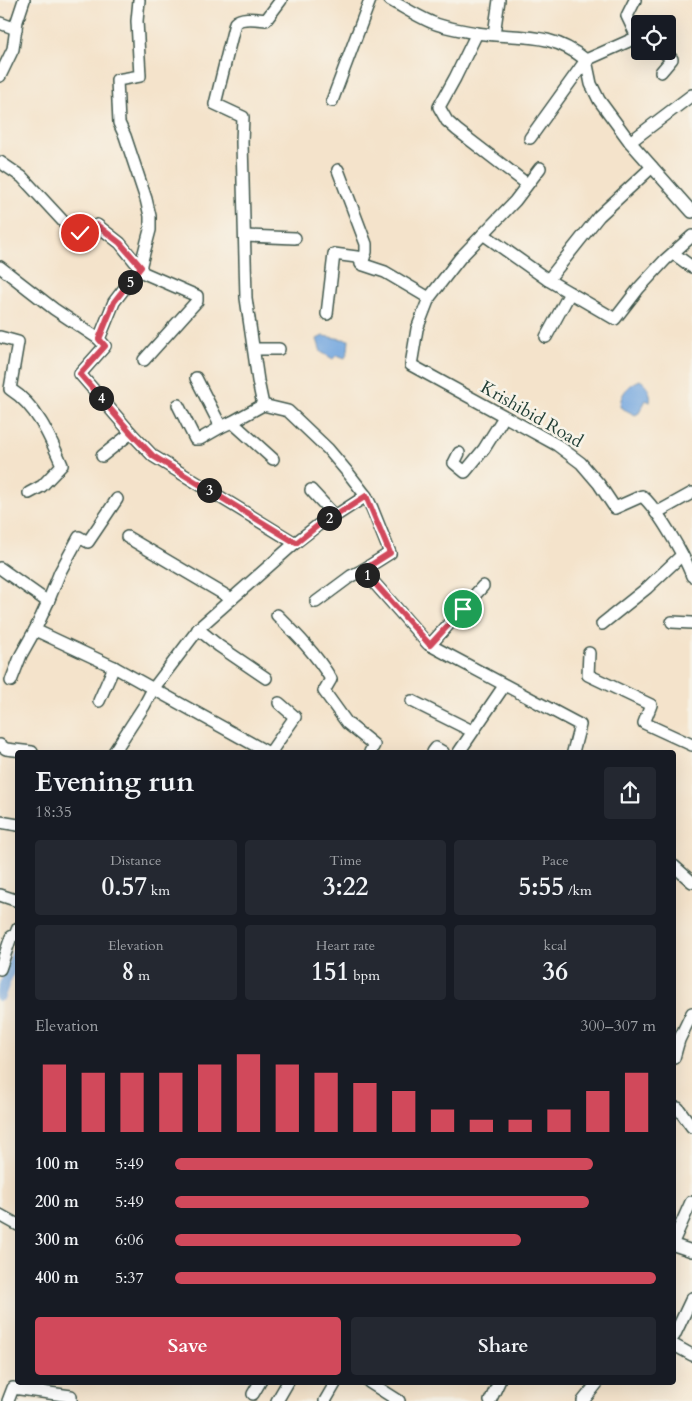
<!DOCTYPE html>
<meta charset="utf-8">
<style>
:root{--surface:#171b24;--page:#242831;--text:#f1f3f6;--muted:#9ea1a6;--accent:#d1495b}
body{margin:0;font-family:Cardo,serif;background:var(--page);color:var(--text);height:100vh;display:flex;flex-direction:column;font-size:19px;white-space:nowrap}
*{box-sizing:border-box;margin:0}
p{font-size:16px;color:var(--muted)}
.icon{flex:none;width:28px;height:28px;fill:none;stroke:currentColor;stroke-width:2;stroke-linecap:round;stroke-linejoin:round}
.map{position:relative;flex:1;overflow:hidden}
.side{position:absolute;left:15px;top:750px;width:661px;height:635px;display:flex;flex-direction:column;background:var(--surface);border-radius:5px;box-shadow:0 5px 20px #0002}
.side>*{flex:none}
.fabs{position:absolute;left:631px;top:15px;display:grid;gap:10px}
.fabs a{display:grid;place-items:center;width:45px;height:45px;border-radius:5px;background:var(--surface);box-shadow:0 5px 20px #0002;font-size:25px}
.pin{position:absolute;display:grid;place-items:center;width:42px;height:42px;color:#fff;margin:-21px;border:2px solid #fff;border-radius:50%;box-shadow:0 1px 5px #0007}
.km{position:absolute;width:25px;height:25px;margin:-12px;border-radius:50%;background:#222;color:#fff;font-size:14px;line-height:25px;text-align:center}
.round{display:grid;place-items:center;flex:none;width:52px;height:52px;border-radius:5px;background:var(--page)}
.headline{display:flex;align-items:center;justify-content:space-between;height:85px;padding:0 20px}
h1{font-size:28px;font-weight:700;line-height:38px}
.stats{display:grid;grid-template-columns:repeat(3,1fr);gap:8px;height:85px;padding:5px 20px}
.stats div{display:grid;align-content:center;border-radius:5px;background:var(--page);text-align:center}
.stats b{font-size:25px;font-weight:700}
.stats small{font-size:14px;font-weight:400}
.stats p{font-size:14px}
.chart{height:140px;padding:10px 20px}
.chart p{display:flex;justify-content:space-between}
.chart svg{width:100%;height:90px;margin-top:5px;stroke:var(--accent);stroke-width:6}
.action{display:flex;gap:10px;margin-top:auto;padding:10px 20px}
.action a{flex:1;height:58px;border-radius:5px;background:var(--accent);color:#fff;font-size:20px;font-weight:700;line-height:58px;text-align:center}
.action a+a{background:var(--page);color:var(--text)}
ul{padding:0 20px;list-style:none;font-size:16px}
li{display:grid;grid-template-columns:80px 60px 1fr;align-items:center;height:38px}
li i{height:12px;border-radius:6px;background:var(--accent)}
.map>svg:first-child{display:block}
</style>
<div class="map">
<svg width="692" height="1401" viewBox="0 0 692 1401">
<rect width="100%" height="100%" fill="#f7f3e8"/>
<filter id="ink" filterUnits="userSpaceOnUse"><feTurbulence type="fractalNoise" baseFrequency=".02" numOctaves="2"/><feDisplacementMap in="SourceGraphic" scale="10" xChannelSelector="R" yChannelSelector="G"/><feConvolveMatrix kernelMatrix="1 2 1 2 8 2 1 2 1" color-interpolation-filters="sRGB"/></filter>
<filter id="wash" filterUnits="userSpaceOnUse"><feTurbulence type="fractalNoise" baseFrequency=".0096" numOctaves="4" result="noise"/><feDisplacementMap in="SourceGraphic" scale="20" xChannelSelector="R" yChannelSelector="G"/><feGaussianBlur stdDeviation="1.12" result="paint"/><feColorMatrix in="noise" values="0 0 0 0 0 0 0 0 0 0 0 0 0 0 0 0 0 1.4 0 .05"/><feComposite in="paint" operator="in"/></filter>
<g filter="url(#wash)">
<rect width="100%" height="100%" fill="#f4e3cb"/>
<g fill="#72a6df" stroke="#48728a">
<path d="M323 336 349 340 348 351 345 358 337 355 333 359 321 352 317 339Z"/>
<path d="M640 380C647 384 652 394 650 402L646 400 639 413 635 415 620 407C620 394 628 385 640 380Z"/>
</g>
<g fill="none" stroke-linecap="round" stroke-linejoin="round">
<path stroke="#72a6df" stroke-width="10" d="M0 996 18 949"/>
</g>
</g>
<g filter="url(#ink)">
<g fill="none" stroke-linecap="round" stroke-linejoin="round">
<defs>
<g id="minor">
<path d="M139 0 137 21 140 76 117 80 119 123 125 136 146 199 150 216V230L140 268 114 302 99 339 105 346 80 374 131 433 153 456 295 543"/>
<path d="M390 0C403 7 417 16 431 22 444 28 462 30 476 33 519 39 549 30 586 60L591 84 599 100 630 142 692 212"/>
<path d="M635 0 627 16 637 37"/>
<path d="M0 23 16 29"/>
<path d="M477 33 455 78 439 107 447 121 457 130 527 184"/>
<path d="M494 34 499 0"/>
<path d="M661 72 672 59 662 51"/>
<path d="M0 76 13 49 17 21 24 0"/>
<path d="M332 101 370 0"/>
<path d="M530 138 586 60 640 36"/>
<path d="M630 142 692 95"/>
<path d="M0 162 22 177 73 232 80 233 97 225 120 243 144 273 197 296V301L144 360"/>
<path d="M540 168 515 201 460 258 429 298 417 329 411 365 557 445 581 463 599 484 615 508 642 496C657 508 685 557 692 576"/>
<path d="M338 170 366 244V252L361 264 385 272 429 298"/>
<path d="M483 234 548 280 615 319 639 288 665 260 692 236"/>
<path d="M245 236 295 238"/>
<path d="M674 254 692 267"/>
<path d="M0 267 54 309 99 339"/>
<path d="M548 280 599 216 652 167"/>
<path d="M327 314 334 254 364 258"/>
<path d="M0 337 18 342 10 389C37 406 50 437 62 465L42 486 29 493"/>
<path d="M546 337 570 293"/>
<path d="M254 349H279"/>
<path d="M196 378 221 427 232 422 273 459"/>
<path d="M178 405 195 439H200L221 427"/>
<path d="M263 405 258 381 246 298 242 142 243 117 215 104 235 23C242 16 256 19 266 20L281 0"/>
<path d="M232 422 263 405 288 411 328 449 349 474 366 496 372 508 390 553 363 570 428 644 580 725 573 752"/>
<path d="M459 453 454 463 465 472 484 449 504 417"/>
<path d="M102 456 131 433"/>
<path d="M311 490 335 516"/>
<path d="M656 513 692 493"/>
<path d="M127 537 232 599"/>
<path d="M0 568 48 602 35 630 114 667 267 752"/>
<path d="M48 602 60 572 79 537 88 542 117 499"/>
<path d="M316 602 351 576 363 570"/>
<path d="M277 615C297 635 316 654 331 679L324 691 347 723 374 745 370 752"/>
<path d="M672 622 692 623"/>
<path d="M602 624 647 588 682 555"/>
<path d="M198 629 219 646 266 678"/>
<path d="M430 645 483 586"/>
<path d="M589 653 588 675 651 705 644 723 692 745"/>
<path d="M11 681 21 655 35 630"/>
<path d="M99 701 114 667"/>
<path d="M412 701 472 731"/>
<path d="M0 745 6 749 32 752"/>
<path d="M114 752 144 706 153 689 200 627 295 543 326 519 335 516 366 496"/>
<path d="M273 752 272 750 295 717 279 703"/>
<path d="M433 752 436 748 443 752"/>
<path d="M459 752 504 686"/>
<path d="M0 822 18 825"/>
<path d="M674 866 692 882"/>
<path d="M0 895 18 901"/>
<path d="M0 969 11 937 15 935 18 928"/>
<path d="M674 1058 679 1040 692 1013"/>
<path d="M674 1109 678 1108 692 1127"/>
<path d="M0 1215 18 1225"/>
<path d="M674 1240 691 1202"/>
<path d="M674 1245 692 1251"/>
<path d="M674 1336 692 1298"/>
<path d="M674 1345 692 1355"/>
<path d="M369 1382 399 1401"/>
<path d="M253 1394 260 1382"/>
<path d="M8 1401 13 1388 71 1396V1401"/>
<path d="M277 1401 288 1382"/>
<path d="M325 1401 336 1382"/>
<path d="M490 1401 499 1382"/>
<path d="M583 1401 598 1382"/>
</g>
</defs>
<use href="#minor" stroke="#3f564b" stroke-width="14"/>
<use href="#minor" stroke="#fff" stroke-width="11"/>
</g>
</g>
<g fill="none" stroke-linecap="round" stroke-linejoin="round" filter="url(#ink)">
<defs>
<path id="route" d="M80 233 97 225 120 243 141 267 114 302 99 339 105 346 80 374 131 433 153 456 296 543 326 519 335 516 366 496 390 553 363 570 430 645 463 609"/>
</defs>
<use href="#route" stroke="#fff" stroke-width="10"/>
<use href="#route" stroke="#d1495b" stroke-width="6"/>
</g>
<g text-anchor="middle" stroke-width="5" stroke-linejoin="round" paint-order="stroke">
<g font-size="18" fill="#1f3d34" stroke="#f7f3e8">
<text transform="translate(532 414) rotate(30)" y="6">Krishibid Road</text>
</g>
</g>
</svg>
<div class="fabs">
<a><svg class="icon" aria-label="locate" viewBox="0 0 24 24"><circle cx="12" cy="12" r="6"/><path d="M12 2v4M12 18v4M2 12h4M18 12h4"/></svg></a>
</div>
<div class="pin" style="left:463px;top:609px;background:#1e9e55"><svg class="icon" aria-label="arrive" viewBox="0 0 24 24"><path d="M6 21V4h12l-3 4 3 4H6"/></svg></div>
<div class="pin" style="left:80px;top:233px;background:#d93025"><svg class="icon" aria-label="check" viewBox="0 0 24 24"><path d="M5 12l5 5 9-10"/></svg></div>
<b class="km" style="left:367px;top:575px">1</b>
<b class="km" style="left:329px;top:518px">2</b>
<b class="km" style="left:209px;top:490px">3</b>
<b class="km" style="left:101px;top:398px">4</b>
<b class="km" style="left:130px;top:282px">5</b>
<section class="side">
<div class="headline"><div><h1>Evening run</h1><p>18:35</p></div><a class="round"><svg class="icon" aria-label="share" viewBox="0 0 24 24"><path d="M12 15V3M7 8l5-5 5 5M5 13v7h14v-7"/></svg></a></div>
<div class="stats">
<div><p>Distance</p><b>0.57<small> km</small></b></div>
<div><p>Time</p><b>3:22</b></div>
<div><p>Pace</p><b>5:55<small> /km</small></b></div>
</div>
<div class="stats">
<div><p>Elevation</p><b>8<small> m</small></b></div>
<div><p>Heart rate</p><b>151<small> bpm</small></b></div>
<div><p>kcal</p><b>36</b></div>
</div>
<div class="chart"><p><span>Elevation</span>300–307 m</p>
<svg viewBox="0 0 160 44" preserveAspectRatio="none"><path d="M5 44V11M15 44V15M25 44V15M35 44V15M45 44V11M55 44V6M65 44V11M75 44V15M85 44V20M95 44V24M105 44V33M115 44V38M125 44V38M135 44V33M145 44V24M155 44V15"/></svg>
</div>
<ul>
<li><b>100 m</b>5:49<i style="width:87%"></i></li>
<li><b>200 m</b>5:49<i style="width:86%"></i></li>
<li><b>300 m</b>6:06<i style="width:72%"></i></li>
<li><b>400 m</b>5:37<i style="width:100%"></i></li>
</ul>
<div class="action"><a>Save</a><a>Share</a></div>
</section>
</div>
